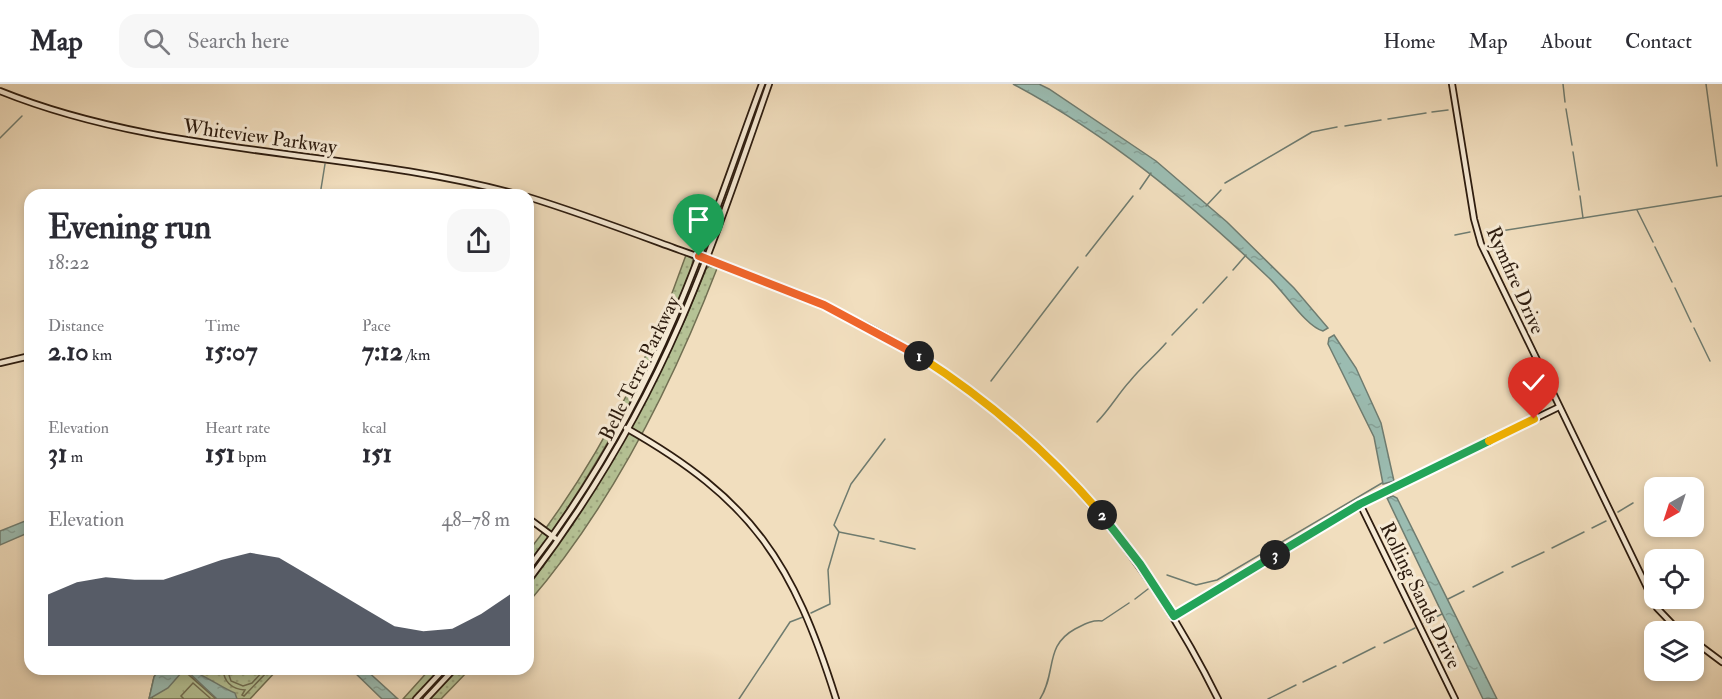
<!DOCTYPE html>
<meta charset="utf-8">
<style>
:root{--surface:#fff;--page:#f7f7f7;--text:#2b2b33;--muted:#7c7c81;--line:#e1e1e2;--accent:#111827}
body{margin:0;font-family:"IM FELL Double Pica",serif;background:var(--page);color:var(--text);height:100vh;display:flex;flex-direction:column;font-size:22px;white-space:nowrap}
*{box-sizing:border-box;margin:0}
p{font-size:20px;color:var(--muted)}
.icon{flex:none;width:33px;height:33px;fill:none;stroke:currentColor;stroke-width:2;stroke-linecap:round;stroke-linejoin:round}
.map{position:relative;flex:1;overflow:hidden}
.side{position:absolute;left:24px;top:105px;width:510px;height:486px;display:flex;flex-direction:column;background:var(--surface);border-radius:18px;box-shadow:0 3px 9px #0003}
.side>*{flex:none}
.needle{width:39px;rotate:219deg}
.buttons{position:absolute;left:1644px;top:393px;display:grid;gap:12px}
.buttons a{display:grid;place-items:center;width:60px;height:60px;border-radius:12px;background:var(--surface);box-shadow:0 3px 9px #0003;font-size:30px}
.pin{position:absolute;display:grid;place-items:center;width:51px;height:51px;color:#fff;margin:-62px -26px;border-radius:50% 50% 50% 0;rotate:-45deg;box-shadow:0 0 6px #0007}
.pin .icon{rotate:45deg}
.km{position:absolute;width:30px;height:30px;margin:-15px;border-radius:50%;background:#222;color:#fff;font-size:16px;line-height:30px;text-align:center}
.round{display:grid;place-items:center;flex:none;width:63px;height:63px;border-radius:18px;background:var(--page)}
.headline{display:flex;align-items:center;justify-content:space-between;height:102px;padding:0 24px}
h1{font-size:33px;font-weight:800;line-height:45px}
.figures{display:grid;grid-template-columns:repeat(3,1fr);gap:9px;height:102px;padding:6px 24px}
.figures div{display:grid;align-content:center}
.figures b{font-size:26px;font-weight:800}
.figures small{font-size:16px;font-weight:400}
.figures p{font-size:16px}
.chart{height:168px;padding:12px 24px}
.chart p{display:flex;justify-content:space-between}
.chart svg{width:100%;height:108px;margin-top:6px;fill:var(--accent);opacity:.7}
header{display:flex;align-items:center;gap:36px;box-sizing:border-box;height:84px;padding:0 30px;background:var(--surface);border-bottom:2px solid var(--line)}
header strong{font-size:28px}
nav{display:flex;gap:33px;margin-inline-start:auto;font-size:21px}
.search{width:420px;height:54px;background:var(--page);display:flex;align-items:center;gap:15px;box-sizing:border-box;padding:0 21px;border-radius:18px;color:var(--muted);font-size:22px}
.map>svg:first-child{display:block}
</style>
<header>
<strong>Map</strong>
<div class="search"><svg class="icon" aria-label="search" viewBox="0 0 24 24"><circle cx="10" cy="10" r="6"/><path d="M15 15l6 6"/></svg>Search here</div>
<nav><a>Home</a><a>Map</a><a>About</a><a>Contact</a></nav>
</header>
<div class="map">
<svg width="1722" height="615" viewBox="0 0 1722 615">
<defs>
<pattern id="grass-dots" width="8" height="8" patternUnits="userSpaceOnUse" patternTransform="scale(1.5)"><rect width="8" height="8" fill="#b5c295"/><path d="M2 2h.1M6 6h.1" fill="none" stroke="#9ca67f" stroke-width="1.8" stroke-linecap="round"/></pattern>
<pattern id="park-tufts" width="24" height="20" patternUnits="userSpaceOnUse" patternTransform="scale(1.5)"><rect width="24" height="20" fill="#b5c295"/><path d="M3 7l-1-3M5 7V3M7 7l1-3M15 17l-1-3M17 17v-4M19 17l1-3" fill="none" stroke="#9ca67f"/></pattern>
<pattern id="water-ripples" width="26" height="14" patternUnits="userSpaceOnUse" patternTransform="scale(1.5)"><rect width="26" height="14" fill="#9bbcb1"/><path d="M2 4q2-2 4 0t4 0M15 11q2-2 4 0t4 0" fill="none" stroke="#86a197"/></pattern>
</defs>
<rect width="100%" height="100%" fill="#f1debe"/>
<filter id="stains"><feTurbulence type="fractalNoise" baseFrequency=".00333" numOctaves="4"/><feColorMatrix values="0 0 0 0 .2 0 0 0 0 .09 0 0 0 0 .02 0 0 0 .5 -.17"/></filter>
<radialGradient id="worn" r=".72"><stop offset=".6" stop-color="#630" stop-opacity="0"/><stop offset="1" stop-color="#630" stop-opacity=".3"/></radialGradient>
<g fill="url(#grass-dots)" stroke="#716f52" stroke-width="1.5">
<path d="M686 171 693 175 691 187C649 294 594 389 528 483V468C597 379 649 277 686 171Z"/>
<path d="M711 181 718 182C673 299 610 424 528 519V501L584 422 634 338 685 236 706 185Z"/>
<path d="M182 585H278L250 615H216Z"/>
<path d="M430 585H442L414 615H403Z"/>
<path d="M457 585H470L441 615H429Z"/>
</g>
<path fill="url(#park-tufts)" stroke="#716f52" stroke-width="1.5" d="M159 585H182L216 615H152V612L149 615 154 593Z"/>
<g fill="#b5c295" stroke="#716f52" stroke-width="1.5">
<path d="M223 585H227L231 597 243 602 252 599 265 585H270L244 612 242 611 245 606C232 605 224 598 223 585Z"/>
<path d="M193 599 210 614 209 615H184L181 612Z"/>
</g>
<g fill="url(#water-ripples)" stroke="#6f7c70" stroke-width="1.5">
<path d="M1013 0H1039L1049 5 1156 77 1227 138 1294 204 1328 244 1323 247C1306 243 1283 206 1268 193 1190 119 1109 51 1013 0Z"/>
<path d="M1334 251 1356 284 1381 339 1394 397 1383 400 1374 353 1328 260 1329 254Z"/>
<path d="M1393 412 1397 414 1497 615H1483L1387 414Z"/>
<path d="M30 435V448L0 461V447Z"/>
<path d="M159 585H180L182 588 168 604 149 615 154 593Z"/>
<path d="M185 585C195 585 222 604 235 609L237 615H217Z"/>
<path d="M351 585H365L398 615H382Z"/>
</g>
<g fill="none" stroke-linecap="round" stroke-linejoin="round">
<g stroke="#6f7c70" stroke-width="1.5">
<path d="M1563 0 1565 18"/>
<path d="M1706 0 1717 82"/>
<path d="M1566 25 1572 61"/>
<path d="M1432 28 1448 26"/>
<path d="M1388 35 1426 29"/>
<path d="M1345 42 1381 36"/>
<path d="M0 54 22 32"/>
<path d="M1573 68 1579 106"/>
<path d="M1225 99 1312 48 1337 43"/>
<path d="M1140 105 1151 89"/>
<path d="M320 111 325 80"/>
<path d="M1580 112 1583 134"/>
<path d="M1206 122 1221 106"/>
<path d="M1637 126 1653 158"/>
<path d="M1488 149 1722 112"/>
<path d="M1455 151 1470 148"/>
<path d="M1655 163 1672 198"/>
<path d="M1086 172 1133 112"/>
<path d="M1233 186 1246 171"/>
<path d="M1675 204 1691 238"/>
<path d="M1203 219 1227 193"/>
<path d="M1694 244 1710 277"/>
<path d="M1172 251 1197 225"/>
<path d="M991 297 1078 183"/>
<path d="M1097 338C1110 325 1118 310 1130 297 1141 283 1155 272 1166 259"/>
<path d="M1618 428 1633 419"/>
<path d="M1592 444 1606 437"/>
<path d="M839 448 874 455"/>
<path d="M880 457 915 465"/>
<path d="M1552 464 1584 448"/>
<path d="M1512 483 1544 468"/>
<path d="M1167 491 1196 501 1217 496 1382 399"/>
<path d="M1473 503 1503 488"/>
<path d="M1135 515 1148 505"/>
<path d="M1448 515 1464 507"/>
<path d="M811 529 830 520 828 486 839 448 834 441 851 400 885 355"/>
<path d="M1424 539 1442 530"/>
<path d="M1384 559 1415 544"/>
<path d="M1343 579 1375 563"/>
<path d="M1303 598 1336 582"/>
<path d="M739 615 790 538 803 533"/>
<path d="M1040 615C1057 588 1044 562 1075 545 1085 540 1091 536 1102 537L1129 519"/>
<path d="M1268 615 1296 601"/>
</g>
<defs>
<g id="secondary">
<path d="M1452 0 1474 135 1481 160 1657 524 1680 548"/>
<path d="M0 7C166 74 349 64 520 111"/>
<path d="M528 113C577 128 625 146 674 164 739 187 805 210 867 242 1024 324 1140 457 1218 615"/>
<path d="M0 279 30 272"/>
<path d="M626 344C753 416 793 478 836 615"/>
<path d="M1360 420 1455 615"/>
<path d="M528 434 555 454"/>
<path d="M528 485C587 408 636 323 674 234 707 158 733 78 762 0"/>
<path d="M528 497C589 417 640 331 680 239 714 161 741 80 769 0"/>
<path d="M1174 532 1360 420 1559 323"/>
<path d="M1694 557 1722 578"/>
<path d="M416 615 444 585"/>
<path d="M426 615 454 585"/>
</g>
</defs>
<use href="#secondary" stroke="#2d1c0f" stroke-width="8"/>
<use href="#secondary" stroke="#f6ead5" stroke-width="4.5"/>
</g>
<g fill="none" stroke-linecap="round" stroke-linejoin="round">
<defs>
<path id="split-1" d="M699 172 824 221 919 272"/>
<path id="split-2" d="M919 272C988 316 1049 369 1102 431"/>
<path id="split-3" d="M1102 431 1140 480 1174 532 1275 471"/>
<path id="split-4" d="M1275 471 1360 420 1489 357"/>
<path id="split-5" d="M1489 357 1534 335"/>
</defs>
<use href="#split-1" stroke="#fff" stroke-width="12"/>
<use href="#split-2" stroke="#fff" stroke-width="12"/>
<use href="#split-3" stroke="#fff" stroke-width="12"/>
<use href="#split-4" stroke="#fff" stroke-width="12"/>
<use href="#split-5" stroke="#fff" stroke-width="12"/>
<use href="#split-1" stroke="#f0652b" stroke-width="8"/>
<use href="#split-2" stroke="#f5b400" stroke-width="8"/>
<use href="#split-3" stroke="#22a559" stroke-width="8"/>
<use href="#split-4" stroke="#22a559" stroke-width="8"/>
<use href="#split-5" stroke="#f5b400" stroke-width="8"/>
</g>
<g text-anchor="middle" stroke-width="6" stroke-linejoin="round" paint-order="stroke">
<g font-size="20" fill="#2d1c0f" stroke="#f6ead5">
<text transform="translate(260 52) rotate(8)" y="7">Whiteview Parkway</text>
<text transform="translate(1516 196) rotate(66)" y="7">Rymfire Drive</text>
<text transform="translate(639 284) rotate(-64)" y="7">Belle Terre Parkway</text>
<text transform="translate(1421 511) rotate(64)" y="7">Rolling Sands Drive</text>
</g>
</g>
<rect width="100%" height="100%" filter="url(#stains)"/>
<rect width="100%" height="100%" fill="url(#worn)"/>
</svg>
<div class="buttons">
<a><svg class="needle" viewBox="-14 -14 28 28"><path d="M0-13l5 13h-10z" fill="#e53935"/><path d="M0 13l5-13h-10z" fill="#7c7c81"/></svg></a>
<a><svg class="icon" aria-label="locate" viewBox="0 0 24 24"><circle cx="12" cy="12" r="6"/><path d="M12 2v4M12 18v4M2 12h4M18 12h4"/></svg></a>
<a><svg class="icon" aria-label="layers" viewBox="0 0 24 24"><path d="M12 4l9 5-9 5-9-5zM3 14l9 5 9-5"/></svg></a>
</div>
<div class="pin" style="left:699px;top:172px;background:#1e9e55"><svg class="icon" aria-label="arrive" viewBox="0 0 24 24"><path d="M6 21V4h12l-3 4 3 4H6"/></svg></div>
<div class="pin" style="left:1534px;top:335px;background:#d93025"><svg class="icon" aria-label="check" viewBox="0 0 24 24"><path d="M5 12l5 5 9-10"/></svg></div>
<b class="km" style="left:919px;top:272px">1</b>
<b class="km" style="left:1102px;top:431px">2</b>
<b class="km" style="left:1275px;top:471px">3</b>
<section class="side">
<div class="headline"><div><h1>Evening run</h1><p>18:22</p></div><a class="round"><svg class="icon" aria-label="share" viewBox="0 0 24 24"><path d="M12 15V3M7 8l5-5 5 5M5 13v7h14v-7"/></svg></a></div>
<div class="figures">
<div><p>Distance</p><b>2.10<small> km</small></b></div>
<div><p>Time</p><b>15:07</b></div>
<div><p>Pace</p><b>7:12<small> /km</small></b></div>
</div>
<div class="figures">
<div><p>Elevation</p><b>31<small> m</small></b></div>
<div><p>Heart rate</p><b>151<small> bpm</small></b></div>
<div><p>kcal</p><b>151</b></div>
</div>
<div class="chart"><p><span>Elevation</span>48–78 m</p>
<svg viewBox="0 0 160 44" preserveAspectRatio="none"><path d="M0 44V23L10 18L20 16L30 17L40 17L50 13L60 9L70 6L80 8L90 15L100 22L110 29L120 36L130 38L140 37L150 31L160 23V44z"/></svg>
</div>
</section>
</div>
